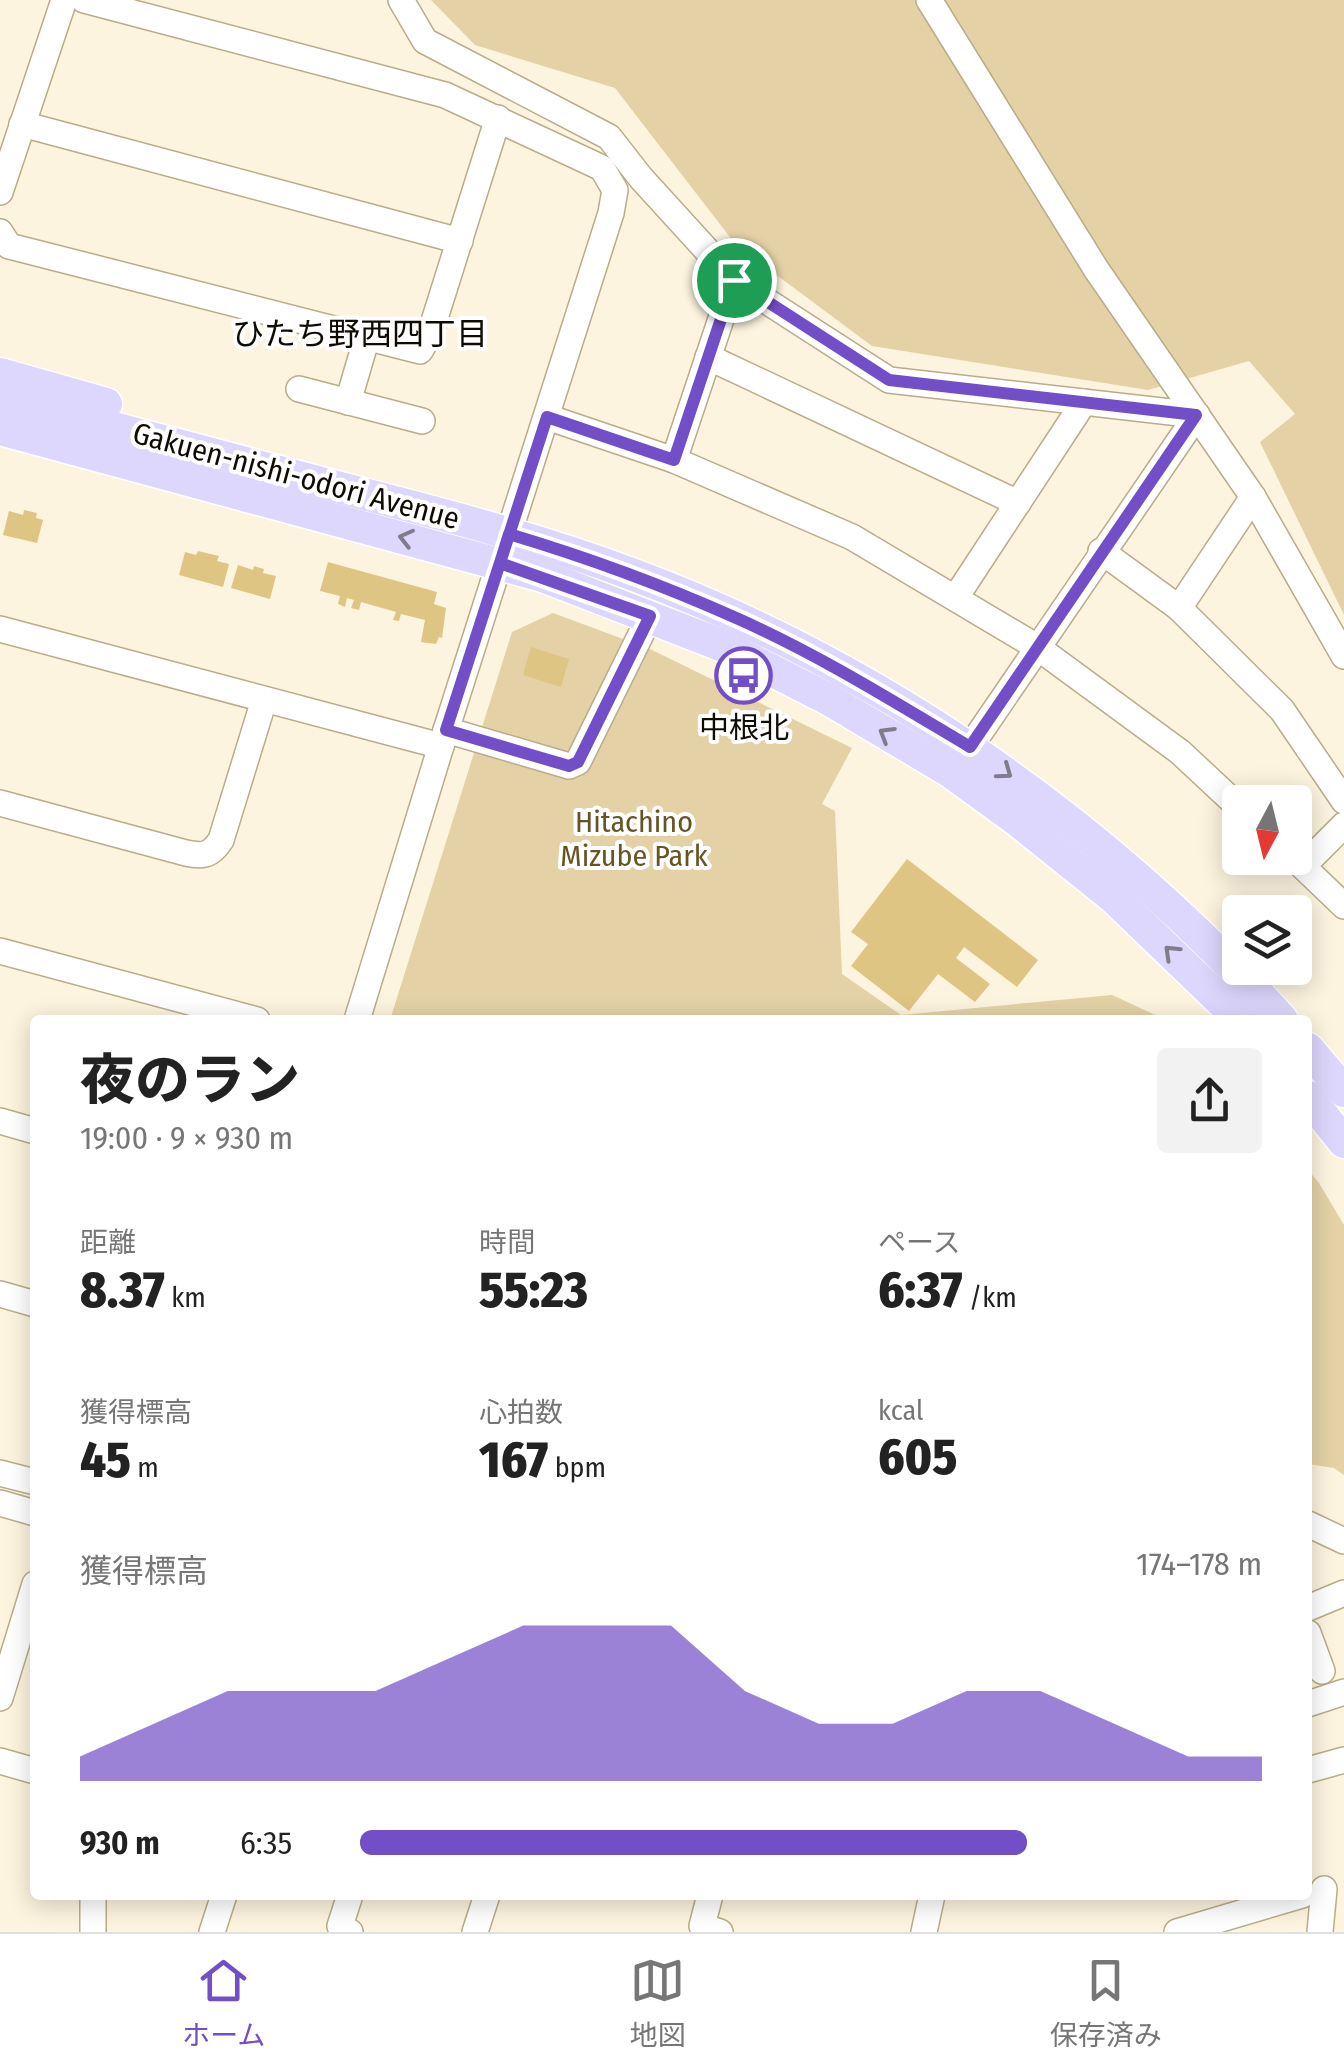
<!DOCTYPE html>
<html lang="ja">
<meta charset="utf-8">
<style>
:root{--surface:#fff;--page:#f2f2f2;--text:#222;--muted:#767676;--line:#e0e0e0;--accent:#724ec7}
body{margin:0;font-family:"Fira Sans Condensed","Noto Sans JP",sans-serif;background:var(--page);color:var(--text);height:100vh;display:flex;flex-direction:column;font-size:38px;white-space:nowrap}
*{box-sizing:border-box;margin:0}
p{font-size:32px;color:var(--muted)}
.icon{flex:none;width:55px;height:55px;fill:none;stroke:currentColor;stroke-width:2;stroke-linecap:round;stroke-linejoin:round}
.map{position:relative;flex:1;overflow:hidden}
.details{position:absolute;left:30px;top:1015px;width:1282px;height:885px;display:flex;flex-direction:column;background:var(--surface);border-radius:10px;box-shadow:0 5px 25px #0003}
.details>*{flex:none}
.needle{width:65px;rotate:187deg}
.buttons{position:absolute;left:1222px;top:785px;display:grid;gap:20px}
.buttons a{display:grid;place-items:center;width:90px;height:90px;border-radius:10px;background:var(--surface);box-shadow:0 5px 25px #0003;font-size:50px}
.pin{position:absolute;display:grid;place-items:center;width:85px;height:85px;color:#fff;margin:-42px;border:5px solid #fff;border-radius:50%;box-shadow:0 2px 10px #0007}
.round{display:grid;place-items:center;flex:none;width:105px;height:105px;border-radius:10px;background:var(--page)}
.headline{display:flex;align-items:center;justify-content:space-between;height:170px;padding:0 50px}
h1{font-size:55px;font-weight:800;line-height:75px}
.stats{display:grid;grid-template-columns:repeat(3,1fr);gap:15px;height:170px;padding:10px 50px}
.stats div{display:grid;align-content:center}
.stats b{font-size:50px;font-weight:800}
.stats small{font-size:28px;font-weight:400}
.stats p{font-size:28px}
.chart{height:280px;padding:20px 50px}
.chart p{display:flex;justify-content:space-between}
.chart svg{width:100%;height:180px;margin-top:10px;fill:var(--accent);opacity:.7}
ul{padding:0 50px;list-style:none;font-size:32px}
li{display:grid;grid-template-columns:160px 120px 1fr;align-items:center;height:75px}
li i{height:25px;border-radius:12px;background:var(--accent)}
.tabs{display:flex;justify-content:space-around;align-items:center;height:140px;border-top:2px solid var(--line);background:var(--surface);font-size:28px;color:var(--muted)}
.tabs a{display:grid;justify-items:center;gap:5px}
.tabs .active{color:var(--accent)}
.map>svg:first-child{display:block}
</style>
<div class="map">
<svg width="1344" height="1932" viewBox="0 0 1344 1932">
<rect width="100%" height="100%" fill="#fcf4de"/>
<g fill="#e4d2a6">
<path d="M431 0H1344V615L1260 442 1295 414 1249 361 1148 390 872 346 736 245 615 88 475 45Z"/>
<path d="M553 613 650 649 852 748 822 804 835 811 842 974 901 1015 1112 995 1166 1020H390L512 632Z"/>
<path d="M1308 1170 1319 1183 1344 1225V1475L1334 1468 1308 1464Z"/>
</g>
<g fill="#dfc583">
<path d="M24 510 37 513 36 518 43 520 37 543 3 535 9 511 23 515Z"/>
<path d="M198 551 219 556 217 561 229 564 223 587 179 575 185 552 196 555Z"/>
<path d="M328 562 437 592 434 604 446 608 442 638 439 637 436 644 421 642 425 620 401 614 399 621 393 620 396 612 361 602 359 610 351 608 354 600 347 598 345 607 338 604 340 596 320 591Z"/>
<path d="M238 565 253 570 254 566 264 569 263 573 276 576 270 599 231 588Z"/>
<path d="M531 647 569 659 561 687 523 675Z"/>
<path d="M907 859 1038 960 1017 987 964 947 956 958 990 984 975 1002 938 974 909 1011 851 966 868 944 851 932Z"/>
</g>
<g fill="none" stroke-linecap="round" stroke-linejoin="round">
<defs>
<g id="minor">
<path d="M84 0 445 95 602 168 615 190 611 213 441 746 357 1020"/>
<path d="M401 0 425 41 609 137 641 178 734 280 889 380 1197 415"/>
<path d="M929 0 1096 269 1253 497 1344 656"/>
<path d="M22 124 460 241"/>
<path d="M0 192 64 0"/>
<path d="M0 232 9 246 420 351 430 334 498 118"/>
<path d="M708 357 1018 503"/>
<path d="M299 389 422 421"/>
<path d="M348 402 367 337"/>
<path d="M547 417 674 460 852 537 1037 647 1180 752 1240 808"/>
<path d="M674 460 734 280"/>
<path d="M1101 551 1179 608 1282 710 1344 801"/>
<path d="M956 597 1084 402"/>
<path d="M1179 608 1253 497"/>
<path d="M0 629 441 746"/>
<path d="M446 730 569 766 578 762 650 616"/>
<path d="M970 747 1197 415"/>
<path d="M0 803 186 853C204 857 211 855 221 840L264 700"/>
<path d="M1294 858 1344 906"/>
<path d="M1303 866 1344 825"/>
<path d="M0 951 257 1020"/>
<path d="M0 1121 35 1131"/>
<path d="M0 1294 35 1304"/>
<path d="M0 1473 35 1482"/>
<path d="M0 1503 35 1513"/>
<path d="M1308 1524 1344 1541"/>
<path d="M1308 1608 1344 1593"/>
<path d="M1308 1633 1322 1671"/>
<path d="M0 1698 35 1584"/>
<path d="M1308 1704 1344 1692"/>
<path d="M0 1761 35 1771"/>
<path d="M1308 1770 1344 1760"/>
<path d="M350 1895 340 1926 350 1932"/>
<path d="M710 1895 702 1926 720 1932"/>
<path d="M93 1932V1895"/>
<path d="M212 1932 224 1895"/>
<path d="M475 1932 487 1895"/>
<path d="M924 1932 932 1895"/>
<path d="M1177 1932 1302 1895"/>
<path d="M1320 1932 1324 1889"/>
</g>
<g id="major">
<path d="M0 374 106 404"/>
<path d="M0 398C115 428 229 459 344 489 441 514 539 539 634 575 881 667 1105 824 1282 1020"/>
<path d="M0 429 543 576 726 647 830 700 951 772 1017 820 1113 897 1241 1020"/>
<path d="M1308 1049 1344 1091"/>
<path d="M1308 1097 1344 1142"/>
</g>
</defs>
<use href="#minor" stroke="#b9ac89" stroke-width="28"/>
<use href="#major" stroke="#fff" stroke-width="35"/>
<use href="#minor" stroke="#fff" stroke-width="25"/>
<use href="#major" stroke="#ded7fd" stroke-width="32"/>
</g>
<defs><path id="oneway-chevron" d="M-2-3.5L2.5 0L-2 3.5" fill="none" stroke-width="1.6" stroke-linecap="round" stroke-linejoin="round" transform="scale(2.5)"/></defs>
<g stroke="#817b8c">
<use href="#oneway-chevron" transform="translate(406 538) rotate(-166)"/>
<use href="#oneway-chevron" transform="translate(886 734) rotate(-149)"/>
<use href="#oneway-chevron" transform="translate(1005 772) rotate(36)"/>
<use href="#oneway-chevron" transform="translate(1171 952) rotate(-136)"/>
</g>
<g fill="none" stroke-linecap="round" stroke-linejoin="round">
<defs>
<path id="route" d="M734 280 674 460 547 417 446 730 569 766 578 762 650 616 500 563 509 534C586 557 660 584 734 617 816 653 893 701 970 747L1196 415 889 380 734 280"/>
</defs>
<use href="#route" stroke="#fff" stroke-width="20"/>
<use href="#route" stroke="#724ec7" stroke-width="12"/>
</g>
<defs>
<symbol id="bus-ring" viewBox="-11 -11 22 22"><circle r="9.5" fill="#fff" stroke="#724ec7" stroke-width="1.5"/><path d="M-5-6H5V4H4V6H2V4H-2V6H-4V4H-5ZM-3.5-4V0h7V-4ZM-3.5 1.2v1.5H-2V1.2ZM2 1.2v1.5H3.5V1.2Z" fill="#724ec7"/></symbol>
</defs>
<g fill-rule="evenodd">
<use href="#bus-ring" x="712" y="644" width="63" height="63"/>
</g>
<g text-anchor="middle" stroke-width="8" stroke-linejoin="round" paint-order="stroke">
<g font-size="30" fill="#100b02" stroke="#fff">
<text transform="translate(296 476) rotate(15)" y="10">Gakuen-nishi-odori Avenue</text>
</g>
<g font-size="30" fill="#100b02" stroke="#fff">
<text x="744" y="738">中根北</text>
</g>
<g font-size="30" fill="#665422" stroke="#fff">
<text x="634" y="832">Hitachino<tspan x="634" dy="34">Mizube Park</tspan></text>
</g>
<g font-size="32" fill="#100b02" stroke="#fff">
<text x="360" y="345">ひたち野西四丁目</text>
</g>
</g>
</svg>
<div class="buttons">
<a><svg class="needle" viewBox="-14 -14 28 28"><path d="M0-13l5 13h-10z" fill="#e53935"/><path d="M0 13l5-13h-10z" fill="#767676"/></svg></a>
<a><svg class="icon" aria-label="layers" viewBox="0 0 24 24"><path d="M12 4l9 5-9 5-9-5zM3 14l9 5 9-5"/></svg></a>
</div>
<div class="pin" style="left:734px;top:280px;background:#1e9e55"><svg class="icon" aria-label="arrive" viewBox="0 0 24 24"><path d="M6 21V4h12l-3 4 3 4H6"/></svg></div>
<section class="details">
<div class="headline"><div><h1>夜のラン</h1><p>19:00 · 9 × 930 m</p></div><a class="round"><svg class="icon" aria-label="share" viewBox="0 0 24 24"><path d="M12 15V3M7 8l5-5 5 5M5 13v7h14v-7"/></svg></a></div>
<div class="stats">
<div><p>距離</p><b>8.37<small> km</small></b></div>
<div><p>時間</p><b>55:23</b></div>
<div><p>ペース</p><b>6:37<small> /km</small></b></div>
</div>
<div class="stats">
<div><p>獲得標高</p><b>45<small> m</small></b></div>
<div><p>心拍数</p><b>167<small> bpm</small></b></div>
<div><p>kcal</p><b>605</b></div>
</div>
<div class="chart"><p><span>獲得標高</span>174–178 m</p>
<svg viewBox="0 0 160 44" preserveAspectRatio="none"><path d="M0 44V38L10 30L20 22L30 22L40 22L50 14L60 6L70 6L80 6L90 22L100 30L110 30L120 22L130 22L140 30L150 38L160 38V44z"/></svg>
</div>
<ul>
<li><b>930 m</b>6:35<i style="width:74%"></i></li>
</ul>
</section>
</div>
<nav class="tabs">
<a class="active"><svg class="icon" aria-label="home" viewBox="0 0 24 24"><path d="M3 11l9-7 9 7M6 9v11h12V9"/></svg>ホーム</a>
<a><svg class="icon" aria-label="map" viewBox="0 0 24 24"><path d="M3 6l6-2 6 2 6-2v14l-6 2-6-2-6 2zM9 4v14M15 6v14"/></svg>地図</a>
<a><svg class="icon" aria-label="saved" viewBox="0 0 24 24"><path d="M7 4h10v16l-5-4-5 4z"/></svg>保存済み</a>
</nav>
